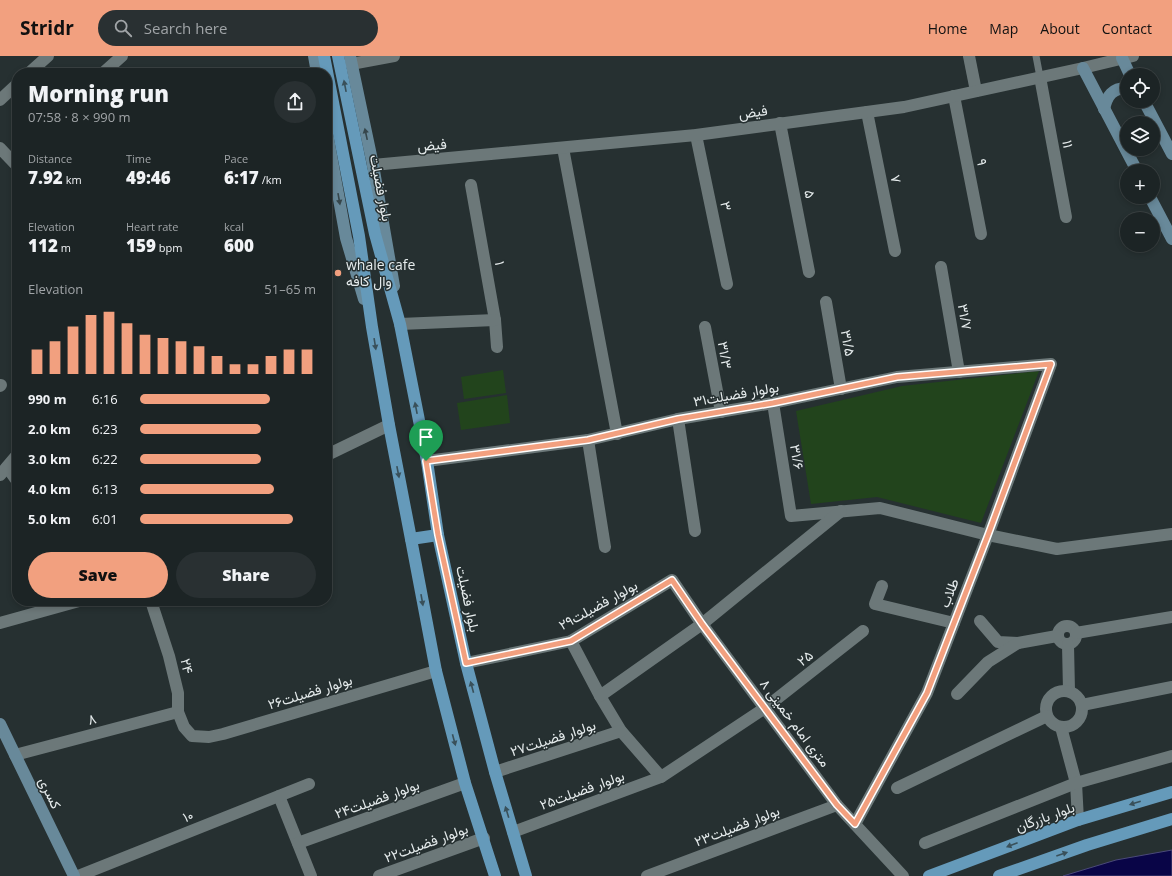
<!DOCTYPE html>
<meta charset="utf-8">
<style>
:root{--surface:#1c2425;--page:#293032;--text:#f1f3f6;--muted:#a0a4a7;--line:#3a4142;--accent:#f2a07f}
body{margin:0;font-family:"Open Sans",Vazirmatn,sans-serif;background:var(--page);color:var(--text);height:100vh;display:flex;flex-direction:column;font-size:15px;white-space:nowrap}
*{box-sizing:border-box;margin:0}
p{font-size:13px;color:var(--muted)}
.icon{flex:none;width:22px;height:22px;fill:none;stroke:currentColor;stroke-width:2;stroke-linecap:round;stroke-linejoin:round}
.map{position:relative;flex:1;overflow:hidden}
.drawer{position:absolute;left:12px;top:12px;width:320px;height:538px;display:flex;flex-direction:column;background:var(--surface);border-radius:16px;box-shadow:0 2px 6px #0003,0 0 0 1px var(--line)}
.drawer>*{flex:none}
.controls{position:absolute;left:1120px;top:12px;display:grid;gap:8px}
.controls a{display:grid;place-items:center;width:40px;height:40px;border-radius:50%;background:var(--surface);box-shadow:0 2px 6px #0003,0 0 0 1px var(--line);font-size:20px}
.pin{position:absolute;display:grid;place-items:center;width:34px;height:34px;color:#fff;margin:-41px -17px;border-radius:50% 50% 50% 0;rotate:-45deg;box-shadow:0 0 4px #0007}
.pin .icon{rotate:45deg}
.round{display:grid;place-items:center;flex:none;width:42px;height:42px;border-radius:21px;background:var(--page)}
.headline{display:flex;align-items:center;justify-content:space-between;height:68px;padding:0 16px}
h1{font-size:22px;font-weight:800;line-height:30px}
.figures{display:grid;grid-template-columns:repeat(3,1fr);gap:6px;height:68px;padding:4px 16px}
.figures div{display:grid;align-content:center}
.figures b{font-size:17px;font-weight:800}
.figures small{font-size:11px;font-weight:400}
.figures p{font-size:11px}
.chart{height:112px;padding:8px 16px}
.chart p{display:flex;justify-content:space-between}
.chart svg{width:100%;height:72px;margin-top:4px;stroke:var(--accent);stroke-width:6}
.action{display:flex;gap:8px;margin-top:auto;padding:8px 16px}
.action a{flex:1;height:46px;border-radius:24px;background:var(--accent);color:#111;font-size:16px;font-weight:800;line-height:46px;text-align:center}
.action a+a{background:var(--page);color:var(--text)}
ul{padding:0 16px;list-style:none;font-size:13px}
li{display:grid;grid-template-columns:64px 48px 1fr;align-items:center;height:30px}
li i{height:10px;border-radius:5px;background:var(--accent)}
header{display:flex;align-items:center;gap:24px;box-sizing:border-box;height:56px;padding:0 20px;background:var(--accent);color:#111}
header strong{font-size:19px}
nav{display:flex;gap:22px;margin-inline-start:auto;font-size:14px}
.search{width:280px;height:36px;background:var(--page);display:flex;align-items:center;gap:10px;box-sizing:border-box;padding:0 14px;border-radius:22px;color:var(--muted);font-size:15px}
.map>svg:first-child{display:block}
</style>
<header>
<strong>Stridr</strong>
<div class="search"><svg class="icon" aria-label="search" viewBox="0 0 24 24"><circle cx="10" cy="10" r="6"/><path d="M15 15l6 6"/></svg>Search here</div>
<nav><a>Home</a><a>Map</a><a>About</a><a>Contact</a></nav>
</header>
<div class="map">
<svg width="1172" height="820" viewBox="0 0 1172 820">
<rect width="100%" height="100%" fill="#263031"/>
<g fill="#22441c">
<path d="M503 314 506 337 464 343 461 321Z"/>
<path d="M1039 315 981 467 877 441 811 448 796 355 902 330Z"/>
<path d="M507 339 510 367 461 374 457 347Z"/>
</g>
<path fill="#090547" stroke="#4b4a79" d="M1172 794V820H1063L1116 804Z"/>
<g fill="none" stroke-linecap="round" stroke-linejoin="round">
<path stroke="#6c7879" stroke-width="7" d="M1036 0 1040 21"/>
<g stroke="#6c7879" stroke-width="12">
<path d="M969 0 976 35"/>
<path d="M351 8 394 0"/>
<path d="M29 17 48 0"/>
<path d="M103 17 122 0"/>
<path d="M1040 21 1066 161"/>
<path d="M954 40 981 178"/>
<path d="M0 44 17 28"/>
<path d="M867 56 895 195"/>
<path d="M780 67 809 216"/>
<path d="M696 79 727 228"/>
<path d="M0 92 17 110"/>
<path d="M563 92 617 378"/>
<path d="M373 109 696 79 904 51 1083 12 1133 0"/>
<path d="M471 129 495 264 497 291"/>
<path d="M941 211 959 316"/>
<path d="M826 246 841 333"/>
<path d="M400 268 495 264"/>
<path d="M705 271 721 356"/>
<path d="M0 330 1 329"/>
<path d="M773 347 791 460 880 452 988 479 1057 493 1172 478"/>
<path d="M678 363 695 475"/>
<path d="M588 384 605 491"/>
<path d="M327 399 389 369"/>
<path d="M427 405 588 384 678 363 773 347 897 321 1051 308 988 479 927 637 855 768"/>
<path d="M7 411 17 425"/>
<path d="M0 419 17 399"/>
<path d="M882 530 875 548 954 567"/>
<path d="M151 545 169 600 178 637V656L184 671 192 680 209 681 223 678 436 615"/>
<path d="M980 565 998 586 1018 587"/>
<path d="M0 567 79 545"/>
<circle cx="1067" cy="579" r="9"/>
<path d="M1076 577 1172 561"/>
<path d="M571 585 600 640 621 675 661 721"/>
<path d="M1068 589 1069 635"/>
<path d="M466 607 571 585 672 524 702 568 837 749 903 820"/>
<circle cx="1064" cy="653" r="18"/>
<path d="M957 638 988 606 1018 587 1057 580"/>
<path d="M600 640 702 568 841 455"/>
<path d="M1082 649 1172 631"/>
<path d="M1061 671 1076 727 1078 764"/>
<path d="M15 699 178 656"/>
<path d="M495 716 621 675"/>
<path d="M897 732 1047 660"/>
<path d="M279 740 311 820"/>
<path d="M513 776 661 721 765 652 863 575"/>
<path d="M298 787 465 727"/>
<path d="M925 787 1076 727 1172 700"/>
<path d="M78 820 309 728"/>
<path d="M379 820 484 782"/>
<path d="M647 820 837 749"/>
</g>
<g stroke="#68899a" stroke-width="12">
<path d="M314 0 317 17"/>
<path d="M350 0 373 109 394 230"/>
<path d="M1122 2 1130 19"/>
<path d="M1083 12 1137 115"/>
<path d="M1144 45 1172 98"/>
<path d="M1104 53C1107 40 1112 32 1127 32"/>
<path d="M327 77 346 182 364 243"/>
<path d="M1150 141 1172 183"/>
<path d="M0 668 74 820"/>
</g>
<g stroke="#659aba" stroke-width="12">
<path d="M324 0 359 180 372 271 389 369 411 483 436 615 465 727 495 820"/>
<path d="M338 0 375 178 400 268 427 405 438 479 466 607 495 716 526 820"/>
<path d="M411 483 438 479"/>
<path d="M929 820 1078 764 1172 736"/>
<path d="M999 820 1087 789 1172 763"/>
</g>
</g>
<defs><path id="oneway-solid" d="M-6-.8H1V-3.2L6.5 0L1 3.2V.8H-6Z"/></defs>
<g fill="#39505a">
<use href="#oneway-solid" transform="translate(345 30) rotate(-101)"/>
<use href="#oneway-solid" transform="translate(375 288) rotate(81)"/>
<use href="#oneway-solid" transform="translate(416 352) rotate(-101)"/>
<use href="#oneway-solid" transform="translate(398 416) rotate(79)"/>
<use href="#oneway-solid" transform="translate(422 544) rotate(80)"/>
<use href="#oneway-solid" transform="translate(472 631) rotate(-105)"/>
<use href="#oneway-solid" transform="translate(454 684) rotate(75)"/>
<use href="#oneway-solid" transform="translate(1135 747) rotate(163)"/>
<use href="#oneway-solid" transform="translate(507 756) rotate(-107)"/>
<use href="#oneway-solid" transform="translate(1012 789) rotate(159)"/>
<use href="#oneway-solid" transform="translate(1062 798) rotate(-19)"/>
</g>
<g fill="#36464b">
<use href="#oneway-solid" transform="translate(366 78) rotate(-102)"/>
<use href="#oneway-solid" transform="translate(339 143) rotate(80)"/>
</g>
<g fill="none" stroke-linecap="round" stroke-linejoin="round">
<defs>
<path id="route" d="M1051 308 988 479 927 637 855 768 837 749 702 568 672 524 571 585 466 607 438 479 426 405 588 384 678 363 773 347 897 321Z"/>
</defs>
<use href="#route" stroke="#fff" stroke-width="8"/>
<use href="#route" stroke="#f2a07f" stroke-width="5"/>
</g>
<circle fill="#f2a07f" stroke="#263031" stroke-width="1.5" cx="338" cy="217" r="4"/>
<g text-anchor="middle" stroke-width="3" stroke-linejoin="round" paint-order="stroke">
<g font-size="14" fill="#e6eced" stroke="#263031">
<text transform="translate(753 56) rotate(-8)" y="5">فیض</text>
<text transform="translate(1068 88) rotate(80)" y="5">۱۱</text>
<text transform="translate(432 89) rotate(-5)" y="5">فیض</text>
<text transform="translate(982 106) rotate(79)" y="5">۹</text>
<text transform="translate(896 123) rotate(78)" y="5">۷</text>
<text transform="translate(381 132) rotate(79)" y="5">بلوار فضیلت</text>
<text transform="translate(810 138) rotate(79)" y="5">۵</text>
<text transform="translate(726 150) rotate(78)" y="5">۳</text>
<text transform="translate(500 207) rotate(80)" y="5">۱</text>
<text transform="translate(965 261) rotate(80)" y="5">۳۱/۷</text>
<text transform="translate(848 287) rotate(80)" y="5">۳۱/۵</text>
<text transform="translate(725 299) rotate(80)" y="5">۳۱/۳</text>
<text transform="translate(736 338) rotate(-10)" y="5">بولوار فضیلت۳۱</text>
<text transform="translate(797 401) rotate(81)" y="5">۳۱/۶</text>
<text transform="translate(949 537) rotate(-69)" y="5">طلاب</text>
<text transform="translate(468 543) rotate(78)" y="5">بلوار فضیلت</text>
<text transform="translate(598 549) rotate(-29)" y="5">بولوار فضیلت۲۹</text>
<text transform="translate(805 602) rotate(-38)" y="5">۲۵</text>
<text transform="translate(187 610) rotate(77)" y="5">۲۴</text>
<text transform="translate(310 636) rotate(-17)" y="5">بولوار فضیلت۲۶</text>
<text transform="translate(92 663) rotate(-15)" y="5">۸</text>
<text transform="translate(795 667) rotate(53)" y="5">۸ متری امام خمینی</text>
<text transform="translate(553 682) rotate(-18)" y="5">بولوار فضیلت۲۷</text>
<text transform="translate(582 734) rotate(-20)" y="5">بولوار فضیلت۲۵</text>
<text transform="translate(50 737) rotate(64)" y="5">کسری</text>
<text transform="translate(377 743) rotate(-20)" y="5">بولوار فضیلت۲۴</text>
<text transform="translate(188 760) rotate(-22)" y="5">۱۰</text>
<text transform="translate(1045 761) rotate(-20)" y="5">بلوار بازرگان</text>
<text transform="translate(737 770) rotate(-21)" y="5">بولوار فضیلت۲۳</text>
<text transform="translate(426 787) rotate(-20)" y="5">بولوار فضیلت۲۲</text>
</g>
<g font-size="14" fill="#e6eced" stroke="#263031" text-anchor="start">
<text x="346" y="214">whale cafe<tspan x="346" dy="16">وال کافه</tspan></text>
</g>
</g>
</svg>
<div class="controls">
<a><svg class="icon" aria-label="locate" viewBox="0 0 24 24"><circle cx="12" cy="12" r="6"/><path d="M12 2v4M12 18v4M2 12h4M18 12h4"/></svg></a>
<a><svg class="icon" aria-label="layers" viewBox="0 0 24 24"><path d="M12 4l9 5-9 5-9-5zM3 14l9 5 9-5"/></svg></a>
<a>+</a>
<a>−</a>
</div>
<div class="pin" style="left:426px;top:405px;background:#1e9e55"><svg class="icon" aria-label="arrive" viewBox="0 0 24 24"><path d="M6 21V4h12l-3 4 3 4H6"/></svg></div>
<section class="drawer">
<div class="headline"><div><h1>Morning run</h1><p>07:58 · 8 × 990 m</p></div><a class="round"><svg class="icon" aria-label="share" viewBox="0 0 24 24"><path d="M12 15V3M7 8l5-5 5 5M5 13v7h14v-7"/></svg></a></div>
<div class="figures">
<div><p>Distance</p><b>7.92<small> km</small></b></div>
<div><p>Time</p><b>49:46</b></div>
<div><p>Pace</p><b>6:17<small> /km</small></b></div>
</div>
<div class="figures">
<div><p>Elevation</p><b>112<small> m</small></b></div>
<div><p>Heart rate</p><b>159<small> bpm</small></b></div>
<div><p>kcal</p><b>600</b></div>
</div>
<div class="chart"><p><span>Elevation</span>51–65 m</p>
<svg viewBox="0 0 160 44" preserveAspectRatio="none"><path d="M5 44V29M15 44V24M25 44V15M35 44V8M45 44V6M55 44V13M65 44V20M75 44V22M85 44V24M95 44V27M105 44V33M115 44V38M125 44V38M135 44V33M145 44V29M155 44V29"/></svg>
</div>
<ul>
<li><b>990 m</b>6:16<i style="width:74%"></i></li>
<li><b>2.0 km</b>6:23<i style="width:69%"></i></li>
<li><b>3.0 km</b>6:22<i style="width:69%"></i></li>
<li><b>4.0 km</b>6:13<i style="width:76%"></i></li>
<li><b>5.0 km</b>6:01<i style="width:87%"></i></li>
</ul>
<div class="action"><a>Save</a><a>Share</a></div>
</section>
</div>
